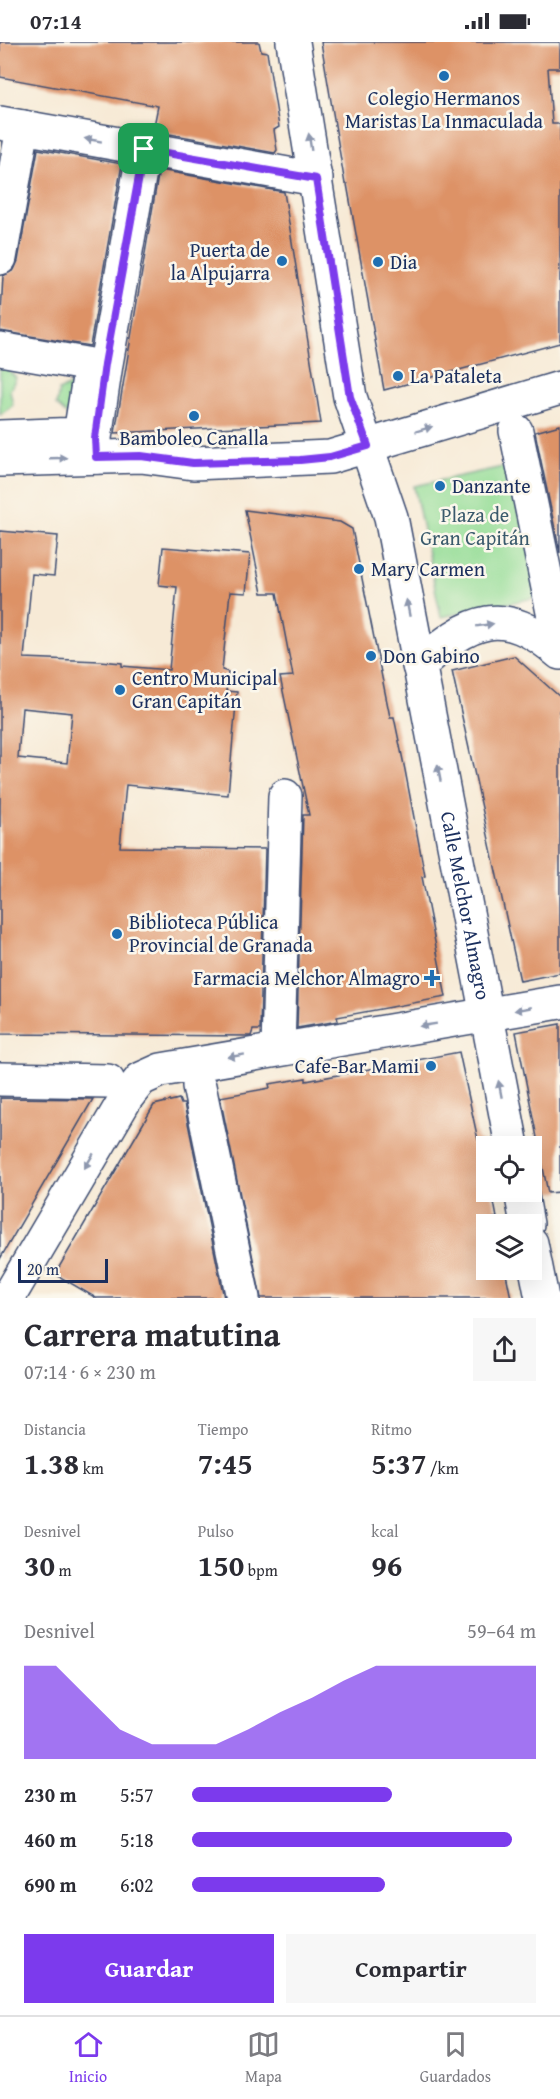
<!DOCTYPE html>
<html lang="es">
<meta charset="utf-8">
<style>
:root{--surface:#fff;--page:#f7f7f7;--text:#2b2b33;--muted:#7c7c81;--line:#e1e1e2;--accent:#7c3aed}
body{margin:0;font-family:"Gentium Book Plus",serif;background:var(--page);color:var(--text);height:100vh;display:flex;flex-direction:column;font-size:22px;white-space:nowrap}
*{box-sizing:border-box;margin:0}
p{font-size:20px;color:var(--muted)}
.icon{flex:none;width:33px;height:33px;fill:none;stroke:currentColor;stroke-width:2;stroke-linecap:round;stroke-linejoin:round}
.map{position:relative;height:1256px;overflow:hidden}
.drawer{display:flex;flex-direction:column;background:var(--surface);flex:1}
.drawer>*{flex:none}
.tools{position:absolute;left:476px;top:1094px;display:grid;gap:12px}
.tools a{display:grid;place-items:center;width:66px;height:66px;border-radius:0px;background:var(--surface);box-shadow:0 6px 24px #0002;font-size:30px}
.scale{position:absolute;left:18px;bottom:15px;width:90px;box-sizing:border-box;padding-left:6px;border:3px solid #1b2f5e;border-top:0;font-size:16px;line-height:21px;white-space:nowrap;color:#1b2f5e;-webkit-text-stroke:4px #fbf7ec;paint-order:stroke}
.pin{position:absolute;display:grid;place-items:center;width:51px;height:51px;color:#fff;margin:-26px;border-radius:12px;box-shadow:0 3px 9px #0006}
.round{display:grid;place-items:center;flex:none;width:63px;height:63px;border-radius:0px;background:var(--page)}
.headline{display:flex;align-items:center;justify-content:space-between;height:102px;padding:0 24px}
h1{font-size:33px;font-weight:700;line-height:45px}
.figures{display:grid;grid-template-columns:repeat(3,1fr);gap:9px;height:102px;padding:6px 24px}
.figures div{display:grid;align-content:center}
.figures b{font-size:30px;font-weight:700}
.figures small{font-size:16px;font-weight:400}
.figures p{font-size:16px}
.chart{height:168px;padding:12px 24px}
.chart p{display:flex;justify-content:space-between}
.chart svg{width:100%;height:108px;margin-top:6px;fill:var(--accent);opacity:.7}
.button{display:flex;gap:12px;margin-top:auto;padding:12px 24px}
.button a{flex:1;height:69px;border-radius:0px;background:var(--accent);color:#fff;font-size:24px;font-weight:700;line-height:69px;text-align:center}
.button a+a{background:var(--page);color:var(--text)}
ul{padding:0 24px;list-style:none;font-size:20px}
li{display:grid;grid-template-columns:96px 72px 1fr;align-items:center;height:45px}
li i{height:15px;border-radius:8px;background:var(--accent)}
.status{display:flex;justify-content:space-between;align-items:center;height:42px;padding:0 30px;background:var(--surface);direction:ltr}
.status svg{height:16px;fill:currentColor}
.tabs{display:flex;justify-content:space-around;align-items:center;height:84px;border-top:2px solid var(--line);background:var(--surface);font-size:16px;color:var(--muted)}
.tabs a{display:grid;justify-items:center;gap:3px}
.tabs .on{color:var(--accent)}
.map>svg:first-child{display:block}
</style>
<div class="status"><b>07:14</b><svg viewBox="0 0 49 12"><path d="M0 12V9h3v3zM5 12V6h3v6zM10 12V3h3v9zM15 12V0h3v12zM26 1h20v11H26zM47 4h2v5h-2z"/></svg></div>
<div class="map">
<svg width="560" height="1256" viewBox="0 0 560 1256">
<rect width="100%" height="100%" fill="#fbf7ec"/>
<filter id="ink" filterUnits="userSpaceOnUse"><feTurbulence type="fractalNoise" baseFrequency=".0167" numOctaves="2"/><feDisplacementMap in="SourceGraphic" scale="12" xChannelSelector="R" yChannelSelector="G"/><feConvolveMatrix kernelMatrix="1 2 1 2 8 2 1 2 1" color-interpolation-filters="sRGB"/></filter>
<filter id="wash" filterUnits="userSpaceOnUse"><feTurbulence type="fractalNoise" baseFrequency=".008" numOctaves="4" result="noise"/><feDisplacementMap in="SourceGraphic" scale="24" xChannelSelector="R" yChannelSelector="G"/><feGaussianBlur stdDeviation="1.35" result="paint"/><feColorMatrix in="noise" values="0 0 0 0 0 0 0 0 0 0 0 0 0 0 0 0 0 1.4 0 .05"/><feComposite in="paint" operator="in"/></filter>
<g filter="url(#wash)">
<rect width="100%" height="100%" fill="#f7ead6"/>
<g fill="#95dd97" stroke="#58867a" stroke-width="1.5">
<path d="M0 320 16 336 10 348 13 363 0 373Z"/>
<path d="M90 332 81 386 56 363 59 349Z"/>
<path d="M517 422 539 555 441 575 414 444Z"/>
</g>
<g id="blocks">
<g fill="#dd9266" fill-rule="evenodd">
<path d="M0 0H259L261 9 267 10 279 85 274 88 277 108 275 111 153 89 158 64 0 35Z"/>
<path d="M321 0H560V26H548L552 82H560V301L384 348 347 142H345Z"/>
<path d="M38 107 122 122 90 304 0 289 3 234 14 228 18 219Z"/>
<path d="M159 128 284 150 321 381 115 391Z"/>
<path d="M560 383V511L535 390Z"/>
<path d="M245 468 340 480 352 487 390 675H394L405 728 425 834 422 835 446 955 337 975 338 979 297 986 303 773H309L280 635 293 634 277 551H262Z"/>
<path d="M0 489 58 494 54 534 32 532 24 616 100 619 122 621V624L169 628 177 545 159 543 163 505 250 512 246 551 230 550 222 628 228 630 226 649 237 650 228 753 126 743 120 805 265 807 260 988H253L251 994 0 992ZM22 666 72 671 67 721 18 716Z"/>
<path d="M514 614 560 655V931L520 939 452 629Z"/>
<path d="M560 982V1150L548 1151 516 990Z"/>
<path d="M459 1010 478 1098H481L486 1122V1149H492L497 1176H494L495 1182H486V1227H505L511 1256H261L220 1055 270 1046 269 1042 306 1036V1039Z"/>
<path d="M0 1056 93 1057 0 1217Z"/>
<path d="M179 1057 181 1062H184L224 1256H96L55 1232 154 1063Z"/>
</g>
</g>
</g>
<g filter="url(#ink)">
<use href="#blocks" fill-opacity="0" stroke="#3c4b70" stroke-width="1.5"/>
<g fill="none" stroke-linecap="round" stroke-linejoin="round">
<defs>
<g id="street">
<path d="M0 216 23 85"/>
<path d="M0 307 91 323 80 392 0 395"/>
<path d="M516 389 555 580"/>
<path d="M96 415 95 396 106 322 144 107"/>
<path d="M278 1007 285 754"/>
<path d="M0 1037 108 1039"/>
<path d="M199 1044 243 1256"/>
</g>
<g id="secondary">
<path id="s1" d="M293 0 350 355 391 475 512 1104"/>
<path d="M0 81 316 137"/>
<path d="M0 418 141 414 193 421 330 415 560 346"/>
<path d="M419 624C470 577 503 561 560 611"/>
<path d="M521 1149 527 1182"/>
<path d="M531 1201 542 1256"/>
<path d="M8 1256 126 1056 141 1037 161 1028 560 960"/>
</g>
</defs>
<use href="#street" stroke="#3c4b70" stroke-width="36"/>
<use href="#secondary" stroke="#3c4b70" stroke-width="36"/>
<use href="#street" stroke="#fff" stroke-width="33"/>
<use href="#secondary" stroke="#fff" stroke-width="33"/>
</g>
<defs><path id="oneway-solid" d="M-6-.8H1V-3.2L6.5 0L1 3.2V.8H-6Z" transform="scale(1.5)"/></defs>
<g fill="#8d97ae">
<use href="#oneway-solid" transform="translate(93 98) rotate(-170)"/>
<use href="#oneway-solid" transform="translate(310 100) rotate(-99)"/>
<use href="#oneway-solid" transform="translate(424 387) rotate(-17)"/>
<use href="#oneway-solid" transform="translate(58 416) rotate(-2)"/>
<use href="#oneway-solid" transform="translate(408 566) rotate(-101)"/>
<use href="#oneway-solid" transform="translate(485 583) rotate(-9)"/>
<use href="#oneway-solid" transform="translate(439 731) rotate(-101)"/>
<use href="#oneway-solid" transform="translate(523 967) rotate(169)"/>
<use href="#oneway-solid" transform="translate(428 983) rotate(171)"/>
<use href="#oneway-solid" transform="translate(236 1014) rotate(170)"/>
<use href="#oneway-solid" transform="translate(500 1047) rotate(-101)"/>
<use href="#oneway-solid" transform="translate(89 1119) rotate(121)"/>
</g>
</g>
<g fill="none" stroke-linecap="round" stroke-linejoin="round" filter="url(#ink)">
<defs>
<path id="route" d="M144 107 316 137 350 355 368 404 330 415 300 418 193 421 141 414 96 415 95 396 105 322Z"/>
</defs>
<use href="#route" stroke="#fff" stroke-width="12"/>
<use href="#route" stroke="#7c3aed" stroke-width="8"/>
</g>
<g fill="#1f6fb2" stroke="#fbf7ec" stroke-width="2">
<circle cx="444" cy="34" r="6"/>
<circle cx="282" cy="219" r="6"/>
<circle cx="378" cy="220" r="6"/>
<circle cx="398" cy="334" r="6"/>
<circle cx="194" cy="374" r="6"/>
<circle cx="440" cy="444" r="6"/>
<circle cx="359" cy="527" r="6"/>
<circle cx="371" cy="614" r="6"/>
<circle cx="120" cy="648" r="6"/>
<circle cx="117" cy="892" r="6"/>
<path d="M429 927h6v6h6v6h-6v6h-6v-6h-6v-6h6z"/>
<circle cx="431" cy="1024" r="6"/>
</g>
<g text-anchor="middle" stroke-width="5" stroke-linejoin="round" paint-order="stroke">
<g font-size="20" fill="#1b2f5e" stroke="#fbf7ec" text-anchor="start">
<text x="444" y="63" text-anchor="middle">Colegio Hermanos<tspan x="444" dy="23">Maristas La Inmaculada</tspan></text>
<text x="270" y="215" text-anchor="end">Puerta de<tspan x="270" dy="23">la Alpujarra</tspan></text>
<text x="390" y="227">Dia</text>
<text x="410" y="341">La Pataleta</text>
<text x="194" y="403" text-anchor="middle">Bamboleo Canalla</text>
<text x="452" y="451">Danzante</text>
<text x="371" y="534">Mary Carmen</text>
<text x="383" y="621">Don Gabino</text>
<text x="132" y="643">Centro Municipal<tspan x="132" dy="23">Gran Capitán</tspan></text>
<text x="129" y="887">Biblioteca Pública<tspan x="129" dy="23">Provincial de Granada</tspan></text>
<text x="420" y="943" text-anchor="end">Farmacia Melchor Almagro</text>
<text x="419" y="1031" text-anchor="end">Cafe-Bar Mami</text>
</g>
<g font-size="20" fill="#3a5a6c" stroke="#fbf7ec">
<text x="475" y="480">Plaza de<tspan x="475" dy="23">Gran Capitán</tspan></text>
</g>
<g font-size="20" fill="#1b2f5e" stroke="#fbf7ec">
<text dy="7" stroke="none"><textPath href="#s1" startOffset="882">Calle Melchor Almagro</textPath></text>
</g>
</g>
</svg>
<div class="tools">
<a><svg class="icon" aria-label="locate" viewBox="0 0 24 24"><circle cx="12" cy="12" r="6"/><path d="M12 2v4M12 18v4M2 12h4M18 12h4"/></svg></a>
<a><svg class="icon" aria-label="layers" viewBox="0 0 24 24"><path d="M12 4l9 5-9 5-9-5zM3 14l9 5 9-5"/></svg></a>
</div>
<div class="scale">20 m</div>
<div class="pin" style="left:144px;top:107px;background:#1e9e55"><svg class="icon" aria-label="arrive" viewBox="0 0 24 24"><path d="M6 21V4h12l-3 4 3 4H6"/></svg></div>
</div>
<section class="drawer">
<div class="headline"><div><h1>Carrera matutina</h1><p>07:14 · 6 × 230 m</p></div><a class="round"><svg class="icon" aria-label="share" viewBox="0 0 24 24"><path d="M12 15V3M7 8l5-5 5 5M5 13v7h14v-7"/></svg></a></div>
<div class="figures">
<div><p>Distancia</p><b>1.38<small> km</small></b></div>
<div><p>Tiempo</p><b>7:45</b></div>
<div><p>Ritmo</p><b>5:37<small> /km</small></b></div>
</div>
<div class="figures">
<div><p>Desnivel</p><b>30<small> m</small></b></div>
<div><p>Pulso</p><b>150<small> bpm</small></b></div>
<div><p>kcal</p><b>96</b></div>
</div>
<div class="chart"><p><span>Desnivel</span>59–64 m</p>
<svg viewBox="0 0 160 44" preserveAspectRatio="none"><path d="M0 44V6L10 6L20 19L30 32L40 38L50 38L60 38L70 32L80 25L90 19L100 12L110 6L120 6L130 6L140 6L150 6L160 6V44z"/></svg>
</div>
<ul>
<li><b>230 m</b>5:57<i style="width:58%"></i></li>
<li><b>460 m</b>5:18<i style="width:93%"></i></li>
<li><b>690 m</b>6:02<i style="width:56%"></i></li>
</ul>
<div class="button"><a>Guardar</a><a>Compartir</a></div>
</section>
<nav class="tabs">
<a class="on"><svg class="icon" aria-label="home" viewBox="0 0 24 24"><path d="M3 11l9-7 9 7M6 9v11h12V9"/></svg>Inicio</a>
<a><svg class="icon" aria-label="map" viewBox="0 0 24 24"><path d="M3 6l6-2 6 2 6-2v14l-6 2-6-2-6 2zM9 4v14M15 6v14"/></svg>Mapa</a>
<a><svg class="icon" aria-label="saved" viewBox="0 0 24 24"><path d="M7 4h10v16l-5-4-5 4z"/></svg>Guardados</a>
</nav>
